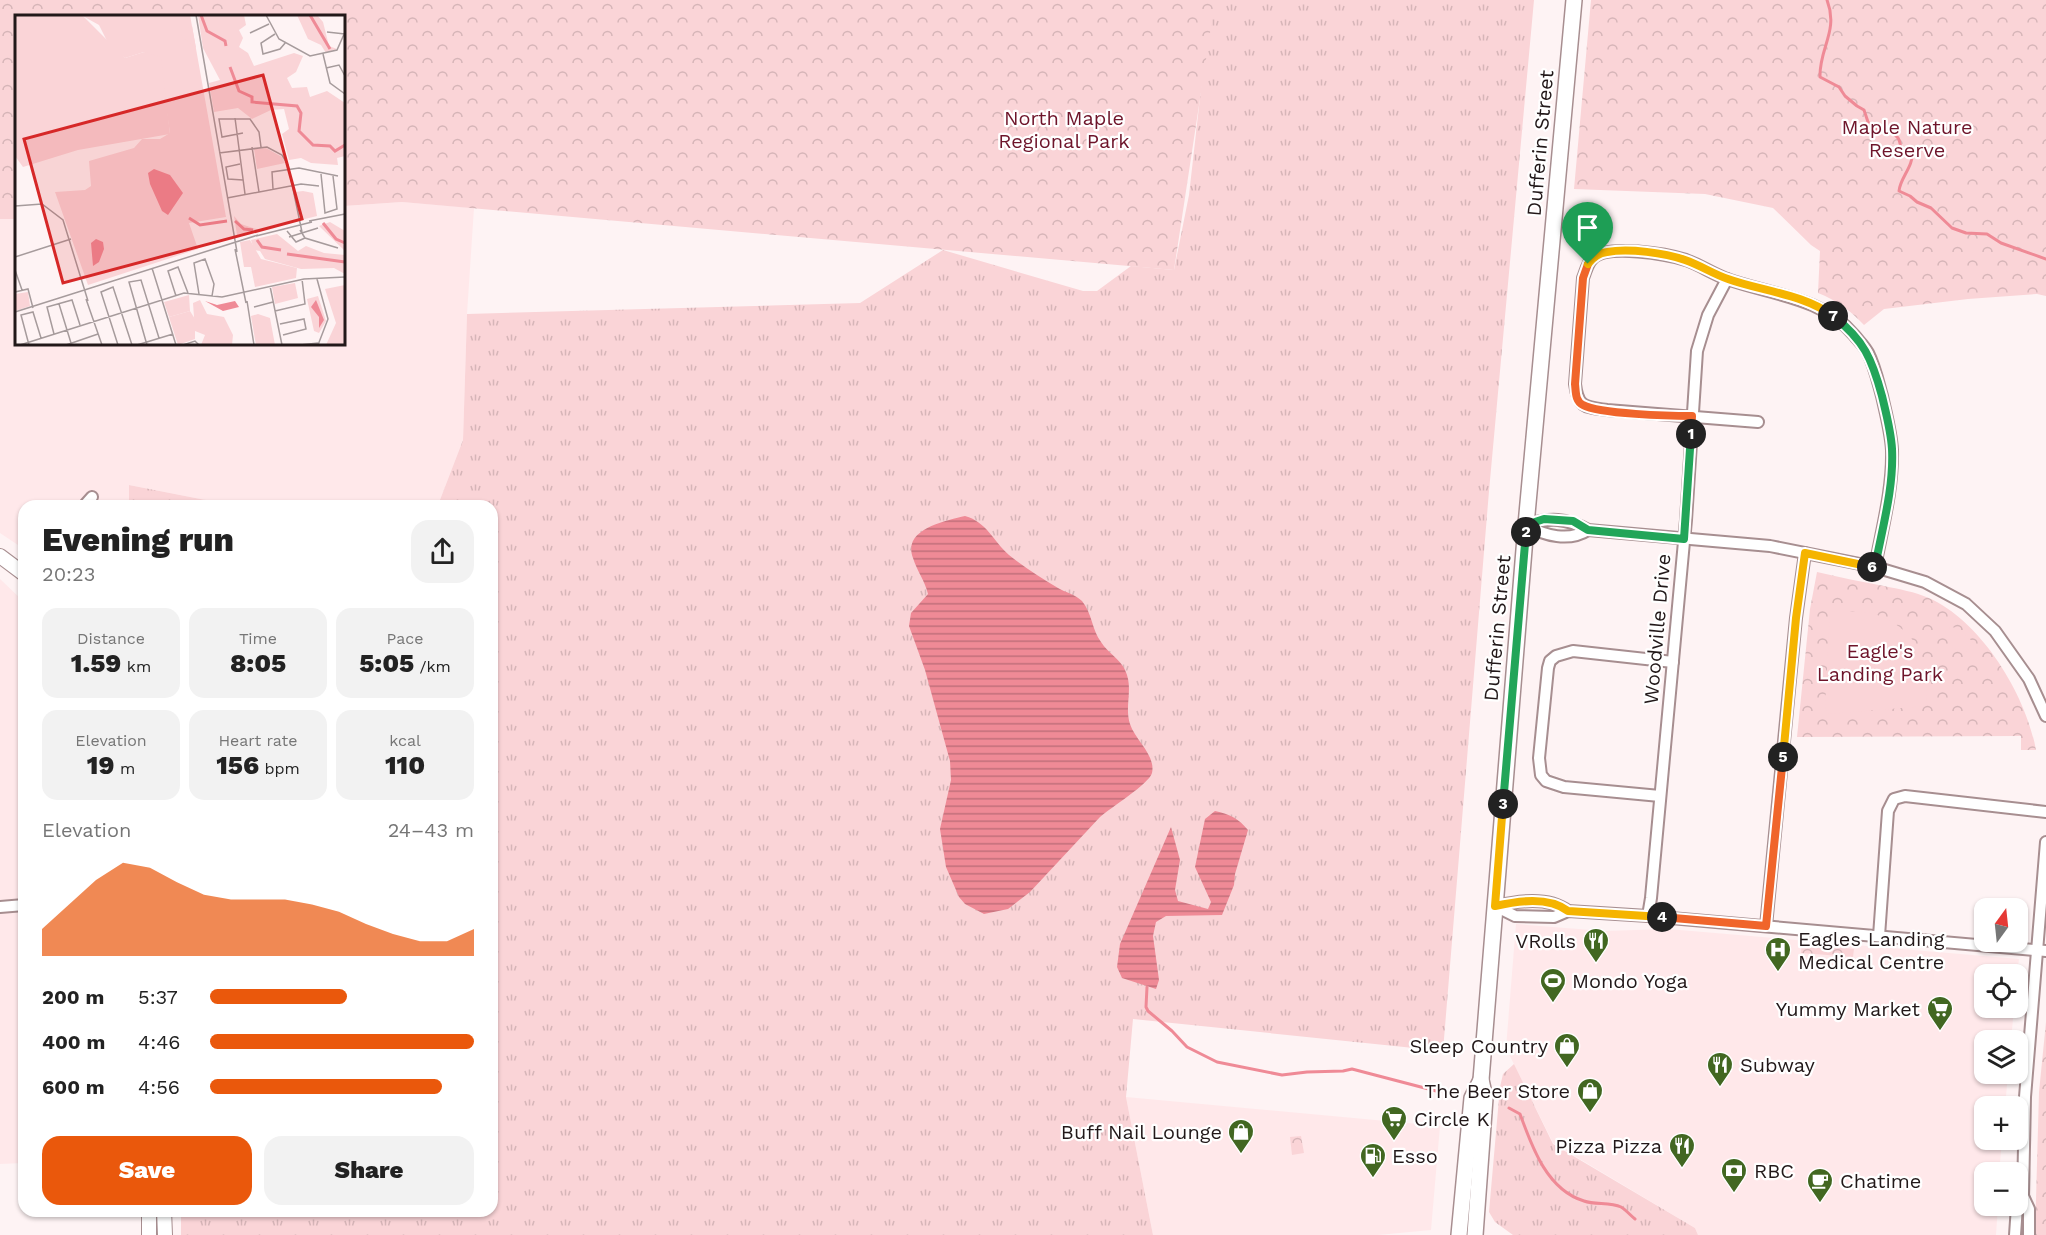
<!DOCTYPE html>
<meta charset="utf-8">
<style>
:root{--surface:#fff;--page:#f2f2f2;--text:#222;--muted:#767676;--accent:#ea580c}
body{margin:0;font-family:"Work Sans",sans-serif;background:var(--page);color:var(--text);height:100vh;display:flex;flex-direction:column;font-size:22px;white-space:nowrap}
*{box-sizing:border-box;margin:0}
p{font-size:20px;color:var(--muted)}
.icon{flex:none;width:33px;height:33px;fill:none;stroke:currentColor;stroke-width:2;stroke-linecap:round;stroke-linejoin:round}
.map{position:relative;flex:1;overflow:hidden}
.sheet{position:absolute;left:18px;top:500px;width:480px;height:717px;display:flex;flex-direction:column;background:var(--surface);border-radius:18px;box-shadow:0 2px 4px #0004}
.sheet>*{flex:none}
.needle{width:39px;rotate:15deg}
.buttons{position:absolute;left:1974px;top:898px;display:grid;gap:12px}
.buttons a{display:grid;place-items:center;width:54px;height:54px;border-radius:12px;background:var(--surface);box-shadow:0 2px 4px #0004;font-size:30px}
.pin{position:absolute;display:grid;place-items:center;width:51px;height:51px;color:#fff;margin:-62px -26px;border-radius:50% 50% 50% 0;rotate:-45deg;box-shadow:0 0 6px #0007}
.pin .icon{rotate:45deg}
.km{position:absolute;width:30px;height:30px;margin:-15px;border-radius:50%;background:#222;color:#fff;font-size:16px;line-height:30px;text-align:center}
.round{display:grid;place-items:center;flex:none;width:63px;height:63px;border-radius:18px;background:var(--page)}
.head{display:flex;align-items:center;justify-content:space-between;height:102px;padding:0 24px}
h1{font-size:33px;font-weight:800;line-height:45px}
.stats{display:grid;grid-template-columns:repeat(3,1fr);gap:9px;height:102px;padding:6px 24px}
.stats div{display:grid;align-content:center;border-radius:15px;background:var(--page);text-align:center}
.stats b{font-size:26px;font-weight:800}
.stats small{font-size:16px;font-weight:400}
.stats p{font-size:16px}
.chart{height:168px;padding:12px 24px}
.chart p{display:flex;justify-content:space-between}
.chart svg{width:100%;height:108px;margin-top:6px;fill:var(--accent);opacity:.7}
.primary-button{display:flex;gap:12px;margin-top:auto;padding:12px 24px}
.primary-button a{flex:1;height:69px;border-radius:18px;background:var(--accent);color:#fff;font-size:24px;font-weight:800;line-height:69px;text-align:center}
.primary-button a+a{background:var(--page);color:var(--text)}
ul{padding:0 24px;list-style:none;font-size:20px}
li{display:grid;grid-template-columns:96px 72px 1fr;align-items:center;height:45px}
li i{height:15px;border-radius:8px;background:var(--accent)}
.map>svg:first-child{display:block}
</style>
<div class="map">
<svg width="2046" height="1235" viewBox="0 0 2046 1235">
<defs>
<pattern id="grass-tufts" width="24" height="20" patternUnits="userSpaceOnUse" patternTransform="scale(1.5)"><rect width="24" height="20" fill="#fad4d7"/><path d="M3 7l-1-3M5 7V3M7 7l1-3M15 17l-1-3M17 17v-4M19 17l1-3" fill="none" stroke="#d6b5b8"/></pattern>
<pattern id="forest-crowns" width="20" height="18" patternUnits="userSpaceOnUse" patternTransform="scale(1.5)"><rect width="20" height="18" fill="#fad4d7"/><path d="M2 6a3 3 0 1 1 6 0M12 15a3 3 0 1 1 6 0" fill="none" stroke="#d6b5b8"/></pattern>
<pattern id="water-rules" width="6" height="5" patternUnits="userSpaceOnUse" patternTransform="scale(1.5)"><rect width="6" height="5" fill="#ef8a96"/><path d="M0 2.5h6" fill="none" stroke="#c1707a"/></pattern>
</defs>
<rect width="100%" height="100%" fill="#fef3f4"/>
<g fill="#ffe8ea">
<path d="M402 202 474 208 467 314 463 440 438 505H231L129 485V505L24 506V549L0 533V219H16V344H344V206Z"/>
<path d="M0 579 24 602V1163L0 1164Z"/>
<path d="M1516 924 1604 931 1668 929 2019 959 2017 975H1984V1008H2014L2011 1041H1984V1074H2008L2005 1107H1984V1140H2002L1999 1173H1984V1206H1998L1996 1235H1698L1695 1228 1553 1143 1506 1048Z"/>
<path d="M1126 1097 1440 1126 1431 1230 1378 1235H1153Z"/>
</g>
<g fill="url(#grass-tufts)">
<path d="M1211 0H1534L1489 491 1443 1051 1133 1019 1126 1097 1153 1235H181V1211L492 1210V506L438 505 463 440 467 314 860 303 943 250 1083 291H1097L1131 266 1174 270 1189 195Z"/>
<path d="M129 485 231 505H129Z"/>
<path d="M1514 1064 1553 1144 1695 1228 1698 1235H1513L1495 1222 1489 1212 1500 1087 1503 1074Z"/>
</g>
<g fill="url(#forest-crowns)">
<path d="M0 0H1215L1174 270 402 202 344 206V16H16V219H0Z"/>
<path d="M1591 0H2046V296L2037 294 1968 299 1884 309 1864 325C1851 311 1836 300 1818 293L1820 251 1811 245 1773 208 1705 194 1574 189Z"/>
<path d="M1817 572C1839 577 1862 582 1884 586 1899 589 1915 592 1929 598 1982 622 2026 695 2036 750H2021V736L1797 737 1810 609Z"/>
<path d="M1802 944 1854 949 1853 957 1801 953Z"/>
<path d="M2046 1022V1235H2035L2039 1092Z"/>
<path d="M1301 1136 1304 1153 1292 1155 1290 1137Z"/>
</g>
<g fill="#fad4d7">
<path d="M1830 611C1841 612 1852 611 1863 612 1893 615 1920 639 1926 668 1928 680 1926 694 1926 706L1829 714 1825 708Z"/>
<path d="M1950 627 1958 628 1973 642 1965 654C1955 650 1946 644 1945 633Z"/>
</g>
<g fill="url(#water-rules)">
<path d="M965 516C987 522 993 541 1009 555 1024 567 1041 578 1058 588 1065 592 1076 595 1082 601 1092 613 1092 630 1101 642 1108 653 1120 659 1125 670 1134 688 1124 706 1130 724 1135 740 1156 755 1152 773 1149 784 1110 808 1100 817L1030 892 1008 909 984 914 965 904 959 897 946 867 940 829 951 780 950 761 925 670 909 626 911 613 928 594C925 581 917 571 913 558 902 529 945 521 965 516Z"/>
<path d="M1215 811C1230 814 1239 819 1248 830L1235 874 1234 885 1222 915 1166 916 1156 922 1153 936 1159 980 1156 989 1122 978 1117 967 1120 944 1171 827 1180 860 1175 890 1178 901 1208 909 1211 902 1195 867 1205 819Z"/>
</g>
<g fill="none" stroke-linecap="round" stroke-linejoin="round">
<g stroke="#ef8a96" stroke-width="3">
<path d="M1827 0C1839 31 1819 48 1820 77L1839 87 1845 96 1857 106 1864 110 1868 122 1874 130 1886 128 1889 133C1899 135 1900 140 1901 150L1912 152C1914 166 1900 178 1899 191L1910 196 1917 202 1931 208 1952 228 1966 233 1987 234 2001 243 2046 259"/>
<path d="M1147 987 1146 1007 1148 1011 1172 1031 1187 1047 1217 1062 1282 1075 1307 1072 1343 1071 1352 1069 1440 1092"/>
<path d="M1509 1108 1520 1114C1532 1147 1547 1190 1584 1201 1595 1205 1610 1202 1621 1207 1626 1210 1631 1216 1635 1219"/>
</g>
<defs>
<g id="minor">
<path d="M1758 422 1607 410C1585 407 1578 408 1575 384L1583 278C1586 271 1587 263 1593 258 1608 244 1667 254 1686 260 1700 265 1713 274 1727 279 1772 295 1822 297 1854 335 1859 341 1865 347 1868 353 1875 367 1878 382 1882 396 1886 414 1891 432 1892 450 1893 489 1882 529 1875 567"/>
<path d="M84 506 92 497"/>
<path d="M1526 525C1550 517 1566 518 1588 530L1770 546 1875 567 1925 582 1966 604 1995 631 2029 679 2046 716"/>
<path d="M1526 525C1545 536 1569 542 1588 530"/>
<path d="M1660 796 1564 787 1546 781 1541 775 1539 758 1548 668 1550 661 1556 656 1573 651 1673 662"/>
<path d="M1495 906 1515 916 1554 917 1568 911 1648 916 2046 951"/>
<path d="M1495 906C1518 901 1548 896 1568 911"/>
<path d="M0 907 24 905"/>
<path d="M1648 916 1651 898 1686 520 1697 351 1708 315 1727 279"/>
<path d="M1766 926 1796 618 1805 553"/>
<path d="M1879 936 1888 811 1894 799 1905 796 2046 812"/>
<path d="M2015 1235 2017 1206"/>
<path d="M2029 1235V1209L2023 1196 2025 1097 2046 842"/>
</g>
<g id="tertiary">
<path d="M0 556 24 574"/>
<path d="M149 1210V1235"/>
<path d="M164 1210 165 1235"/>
</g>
<g id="secondary">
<path d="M1459 1235 1472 1098 1481 1080"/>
<path d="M1475 1235 1485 1098 1481 1080 1526 525 1574 0"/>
</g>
</defs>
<use href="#minor" stroke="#a78e90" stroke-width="14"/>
<use href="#tertiary" stroke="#a78e90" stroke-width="16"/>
<use href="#secondary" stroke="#a78e90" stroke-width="18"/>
<use href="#minor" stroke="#fff" stroke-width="10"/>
<use href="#tertiary" stroke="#fff" stroke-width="14"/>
<use href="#secondary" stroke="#fff" stroke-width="15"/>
</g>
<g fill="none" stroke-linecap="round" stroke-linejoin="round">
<defs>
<path id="split-1" d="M1588 264 1583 278 1575 384C1576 392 1575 401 1583 405 1599 414 1671 416 1692 416L1691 434"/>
<path id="split-2" d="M1526 532V525L1544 519 1573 521 1588 530 1684 539 1691 434"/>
<path id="split-3" d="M1503 804 1526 532"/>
<path id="split-4" d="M1503 804 1495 906C1518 901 1548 896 1568 911L1662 917"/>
<path id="split-5" d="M1662 917 1766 926 1783 757"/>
<path id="split-6" d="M1783 757 1796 618 1805 553 1872 567"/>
<path id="split-7" d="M1833 316C1864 340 1872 359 1882 396 1886 413 1891 431 1892 449 1894 488 1882 529 1875 567H1872"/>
<path id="split-8" d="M1588 264C1593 257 1599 253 1607 252 1629 248 1665 253 1685 260 1700 265 1713 274 1728 279 1761 291 1804 294 1833 316"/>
</defs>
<use href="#split-1" stroke="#fff" stroke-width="12"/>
<use href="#split-2" stroke="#fff" stroke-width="12"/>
<use href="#split-3" stroke="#fff" stroke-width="12"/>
<use href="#split-4" stroke="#fff" stroke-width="12"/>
<use href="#split-5" stroke="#fff" stroke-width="12"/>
<use href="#split-6" stroke="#fff" stroke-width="12"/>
<use href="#split-7" stroke="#fff" stroke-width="12"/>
<use href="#split-8" stroke="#fff" stroke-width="12"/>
<use href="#split-1" stroke="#f0652b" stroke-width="8"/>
<use href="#split-2" stroke="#22a559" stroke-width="8"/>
<use href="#split-3" stroke="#22a559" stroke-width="8"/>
<use href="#split-4" stroke="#f5b400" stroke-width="8"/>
<use href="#split-5" stroke="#f0652b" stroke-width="8"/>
<use href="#split-6" stroke="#f5b400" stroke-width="8"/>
<use href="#split-7" stroke="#22a559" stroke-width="8"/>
<use href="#split-8" stroke="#f5b400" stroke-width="8"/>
</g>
<defs>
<symbol id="restaurant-pin" viewBox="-11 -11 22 30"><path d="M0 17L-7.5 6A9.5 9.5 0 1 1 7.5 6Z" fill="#426721" stroke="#fff"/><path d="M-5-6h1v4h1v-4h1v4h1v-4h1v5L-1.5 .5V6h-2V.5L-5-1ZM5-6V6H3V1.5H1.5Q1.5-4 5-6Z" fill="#fff"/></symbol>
<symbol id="hospital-pin" viewBox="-11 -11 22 30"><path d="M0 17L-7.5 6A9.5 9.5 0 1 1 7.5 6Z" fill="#426721" stroke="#fff"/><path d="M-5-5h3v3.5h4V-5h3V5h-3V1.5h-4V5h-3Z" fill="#fff"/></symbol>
<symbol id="stadium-pin" viewBox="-11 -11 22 30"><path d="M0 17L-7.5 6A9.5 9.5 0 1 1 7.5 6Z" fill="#426721" stroke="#fff"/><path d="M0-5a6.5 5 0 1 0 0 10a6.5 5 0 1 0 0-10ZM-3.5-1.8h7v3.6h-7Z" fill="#fff"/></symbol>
<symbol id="supermarket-pin" viewBox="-11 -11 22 30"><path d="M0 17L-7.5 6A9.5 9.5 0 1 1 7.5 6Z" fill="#426721" stroke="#fff"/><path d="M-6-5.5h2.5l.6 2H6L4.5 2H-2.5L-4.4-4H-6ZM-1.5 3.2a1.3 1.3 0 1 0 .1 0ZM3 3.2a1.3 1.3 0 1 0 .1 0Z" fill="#fff"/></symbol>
<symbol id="shop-pin" viewBox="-11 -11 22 30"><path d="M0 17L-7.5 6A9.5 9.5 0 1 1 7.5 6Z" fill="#426721" stroke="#fff"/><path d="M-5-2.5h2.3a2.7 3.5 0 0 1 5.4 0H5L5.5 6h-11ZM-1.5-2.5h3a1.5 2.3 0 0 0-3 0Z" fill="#fff"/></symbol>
<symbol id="fuel-pin" viewBox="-11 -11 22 30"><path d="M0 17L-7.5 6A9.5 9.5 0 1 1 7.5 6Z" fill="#426721" stroke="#fff"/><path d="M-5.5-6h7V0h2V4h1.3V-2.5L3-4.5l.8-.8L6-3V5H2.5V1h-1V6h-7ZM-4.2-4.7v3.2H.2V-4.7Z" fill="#fff"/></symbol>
<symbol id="bank-pin" viewBox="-11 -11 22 30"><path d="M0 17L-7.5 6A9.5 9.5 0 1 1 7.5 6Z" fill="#426721" stroke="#fff"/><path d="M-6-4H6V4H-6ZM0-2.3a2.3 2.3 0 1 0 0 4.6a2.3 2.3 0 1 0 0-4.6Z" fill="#fff"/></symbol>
<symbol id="cafe-pin" viewBox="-11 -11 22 30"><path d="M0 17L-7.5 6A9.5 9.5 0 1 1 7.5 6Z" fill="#426721" stroke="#fff"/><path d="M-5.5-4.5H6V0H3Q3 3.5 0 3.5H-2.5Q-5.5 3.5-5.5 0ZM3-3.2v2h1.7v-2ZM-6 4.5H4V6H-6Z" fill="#fff"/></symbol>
</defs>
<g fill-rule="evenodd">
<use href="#restaurant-pin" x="1581" y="926" width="30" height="40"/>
<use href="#hospital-pin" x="1763" y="935" width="30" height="40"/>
<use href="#stadium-pin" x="1538" y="966" width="30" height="40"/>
<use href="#supermarket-pin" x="1925" y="994" width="30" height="40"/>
<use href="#shop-pin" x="1552" y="1031" width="30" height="40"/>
<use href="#restaurant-pin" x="1705" y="1050" width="30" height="40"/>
<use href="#shop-pin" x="1575" y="1076" width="30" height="40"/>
<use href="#supermarket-pin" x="1379" y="1104" width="30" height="40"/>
<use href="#shop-pin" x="1226" y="1117" width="30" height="40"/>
<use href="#restaurant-pin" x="1667" y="1131" width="30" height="40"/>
<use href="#fuel-pin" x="1358" y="1141" width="30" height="40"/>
<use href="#bank-pin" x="1719" y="1156" width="30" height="40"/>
<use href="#cafe-pin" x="1805" y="1166" width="30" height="40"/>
</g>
<g text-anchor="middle" stroke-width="4.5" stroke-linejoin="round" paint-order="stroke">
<g font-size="20" fill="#6e142a" stroke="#fff">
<text x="1064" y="125">North Maple<tspan x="1064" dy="23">Regional Park</tspan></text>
<text x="1907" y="134">Maple Nature<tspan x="1907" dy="23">Reserve</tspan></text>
<text x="1880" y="658">Eagle's<tspan x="1880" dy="23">Landing Park</tspan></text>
</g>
<g font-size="20" fill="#221819" stroke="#fff">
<text transform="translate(1540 143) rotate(-85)" y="7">Dufferin Street</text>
<text transform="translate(1497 628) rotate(-85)" y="7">Dufferin Street</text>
<text transform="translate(1657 629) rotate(-85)" y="7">Woodville Drive</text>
</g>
<g font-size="20" fill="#221819" stroke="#fff" text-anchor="start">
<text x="1798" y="946">Eagles Landing<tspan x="1798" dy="23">Medical Centre</tspan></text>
<text x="1576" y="948" text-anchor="end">VRolls</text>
<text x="1572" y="988">Mondo Yoga</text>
<text x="1920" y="1016" text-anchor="end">Yummy Market</text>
<text x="1548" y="1053" text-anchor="end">Sleep Country</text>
<text x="1740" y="1072">Subway</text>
<text x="1570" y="1098" text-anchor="end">The Beer Store</text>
<text x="1414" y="1126">Circle K</text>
<text x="1222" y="1139" text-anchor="end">Buff Nail Lounge</text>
<text x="1662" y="1153" text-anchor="end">Pizza Pizza</text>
<text x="1392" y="1163">Esso</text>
<text x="1754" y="1178">RBC</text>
<text x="1840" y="1188">Chatime</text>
</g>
</g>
<g transform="translate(15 15)">
<rect width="330" height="330" fill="#fef3f4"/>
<path d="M66 0H175L211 202 174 208 183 234 73 270 40 177 70 175 76 171 74 146 119 133 127 124H145L155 118 145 51 129 37 110 43 95 32 84 10ZM282 0H302L308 7 314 31 322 34 311 38 306 30 293 24ZM219 201 226 209 247 216 222 220ZM235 225 246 244 282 253 281 263 240 272 236 252H229L225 227ZM175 296 180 304V324L163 330 154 302Z" fill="#fad4d7"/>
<path d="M0 0H67L110 43 129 37 146 42 155 119 63 135 8 152 0 141ZM183 0H229L231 10 224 15 228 23 224 32 233 38 239 51 279 38 288 41 281 57 272 63 277 73 292 72 295 82 312 76 330 88V141L322 143 323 150 296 148 286 143 274 145 267 119 274 114 269 94 256 95 237 104 223 93 199 97 194 68 205 65 188 33ZM177 11 181 33 166 21 167 14ZM251 133 267 142 270 148 242 154 239 134ZM288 176 298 178 302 201 286 205 280 177ZM315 207 330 216V236L304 211ZM262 219 283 236 291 231 309 238 330 240V259L319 253 286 254 250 244 245 236 239 235 236 225ZM280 268 283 283 260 289 257 272ZM330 270V330H311L321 308 310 274ZM174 280 175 296 154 302 149 287ZM303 281 311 306 304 318 299 316 292 284ZM185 285 192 299 209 302 218 320 217 330H186L190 320 180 316 178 288ZM243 299 255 303 260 330H241L236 301Z" fill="#fad4d7"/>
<path d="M13 277 15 291 0 296V279Z" fill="#fad4d7"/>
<path d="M139 154 155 160 168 178 153 200 147 196 135 169 133 158ZM81 224 88 227 89 234 84 247 78 251 76 228ZM301 285 309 305 304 313V302L296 292ZM190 286 202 290 220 286 224 292 208 296Z" fill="#ef8a96"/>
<path fill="none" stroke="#ef8a96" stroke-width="3" d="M186 0 192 16 210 26 211 31M295 0 315 34M215 52 224 76 237 82V87L282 91 286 98 284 116 298 130 315 131 320 136 330 130M174 203 185 210 212 206M220 206 229 214 238 215M308 208 321 224 330 228M242 225 247 232 266 235M272 239 330 247"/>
<path fill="none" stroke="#a69b9c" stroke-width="1.5" d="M181 0 222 237M251 0 264 24 295 41 322 35 330 17M312 17 330 19M235 18 254 9M260 19 246 28 248 39 265 34 271 27M308 39 315 68 330 79M311 53 324 50 330 61M220 103 230 179M228 118 207 122 204 104H235L244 117 246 132M237 132 244 177M204 138 252 132 267 140 273 150 287 217M225 149 211 152 213 164 228 165M306 159 310 198 322 194 318 161M258 174 257 157 284 153 323 161M212 183 286 169 304 171M0 191 27 189 48 205 73 286M294 206 330 199M285 215 290 223 323 233M272 216 281 227 290 223M241 221 297 207M274 222 303 213M220 234 231 288M0 242 56 224M137 253 161 330M0 255 7 275M302 264 313 304 303 330M255 271 267 330M0 277 13 274 18 293M184 279 179 248 190 244 199 269 197 281M161 281 153 256 163 252 173 278M71 284 87 330M232 286 239 330M44 289 56 328M239 292 258 287M260 296 290 289 287 264M0 297 243 220M265 309 289 304 291 314 268 320M39 319 32 292 57 285 65 310M5 330 169 278 207 282 289 264 330 262M14 330 6 300 18 297 26 323M51 330 83 319M103 330 86 277 98 272 117 330M122 330 158 319M132 330 114 267 126 265 144 323M168 330 180 326 184 330M285 330 303 328"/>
<path fill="#d62828" fill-opacity="0.15" stroke="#d62828" stroke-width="3" d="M248 60 287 204 48 268 9 124Z"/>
<rect width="330" height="330" fill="none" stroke="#221819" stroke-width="3"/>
</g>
</svg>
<div class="buttons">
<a><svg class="needle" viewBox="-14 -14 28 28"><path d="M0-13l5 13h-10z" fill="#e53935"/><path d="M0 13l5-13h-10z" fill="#767676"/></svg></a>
<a><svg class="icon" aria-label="locate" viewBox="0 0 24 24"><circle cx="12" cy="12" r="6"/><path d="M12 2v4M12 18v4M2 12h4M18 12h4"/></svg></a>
<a><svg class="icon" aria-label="layers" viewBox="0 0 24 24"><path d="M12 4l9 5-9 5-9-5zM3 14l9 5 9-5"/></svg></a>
<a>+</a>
<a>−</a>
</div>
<div class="pin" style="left:1588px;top:264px;background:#1e9e55"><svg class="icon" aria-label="arrive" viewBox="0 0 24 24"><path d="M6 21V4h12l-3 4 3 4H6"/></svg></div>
<b class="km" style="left:1691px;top:434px">1</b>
<b class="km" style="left:1526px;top:532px">2</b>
<b class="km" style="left:1503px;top:804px">3</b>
<b class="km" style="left:1662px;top:917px">4</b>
<b class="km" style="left:1783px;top:757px">5</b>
<b class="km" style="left:1872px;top:567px">6</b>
<b class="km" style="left:1833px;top:316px">7</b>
<section class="sheet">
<div class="head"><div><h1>Evening run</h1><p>20:23</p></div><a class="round"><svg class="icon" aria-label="share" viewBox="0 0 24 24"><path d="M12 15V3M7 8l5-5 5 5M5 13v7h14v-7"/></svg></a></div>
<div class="stats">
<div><p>Distance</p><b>1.59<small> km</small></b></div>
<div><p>Time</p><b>8:05</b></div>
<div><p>Pace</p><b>5:05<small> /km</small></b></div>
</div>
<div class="stats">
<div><p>Elevation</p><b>19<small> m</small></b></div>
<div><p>Heart rate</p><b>156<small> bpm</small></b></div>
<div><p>kcal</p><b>110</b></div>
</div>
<div class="chart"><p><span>Elevation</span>24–43 m</p>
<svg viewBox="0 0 160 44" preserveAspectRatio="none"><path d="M0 44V33L10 23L20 13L30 6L40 8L50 14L60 19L70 21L80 21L90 21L100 23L110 26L120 31L130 35L140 38L150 38L160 33V44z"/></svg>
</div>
<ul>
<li><b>200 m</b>5:37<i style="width:52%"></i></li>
<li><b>400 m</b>4:46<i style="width:100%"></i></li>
<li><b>600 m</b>4:56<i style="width:88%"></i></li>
</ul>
<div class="primary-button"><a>Save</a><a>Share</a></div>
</section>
</div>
